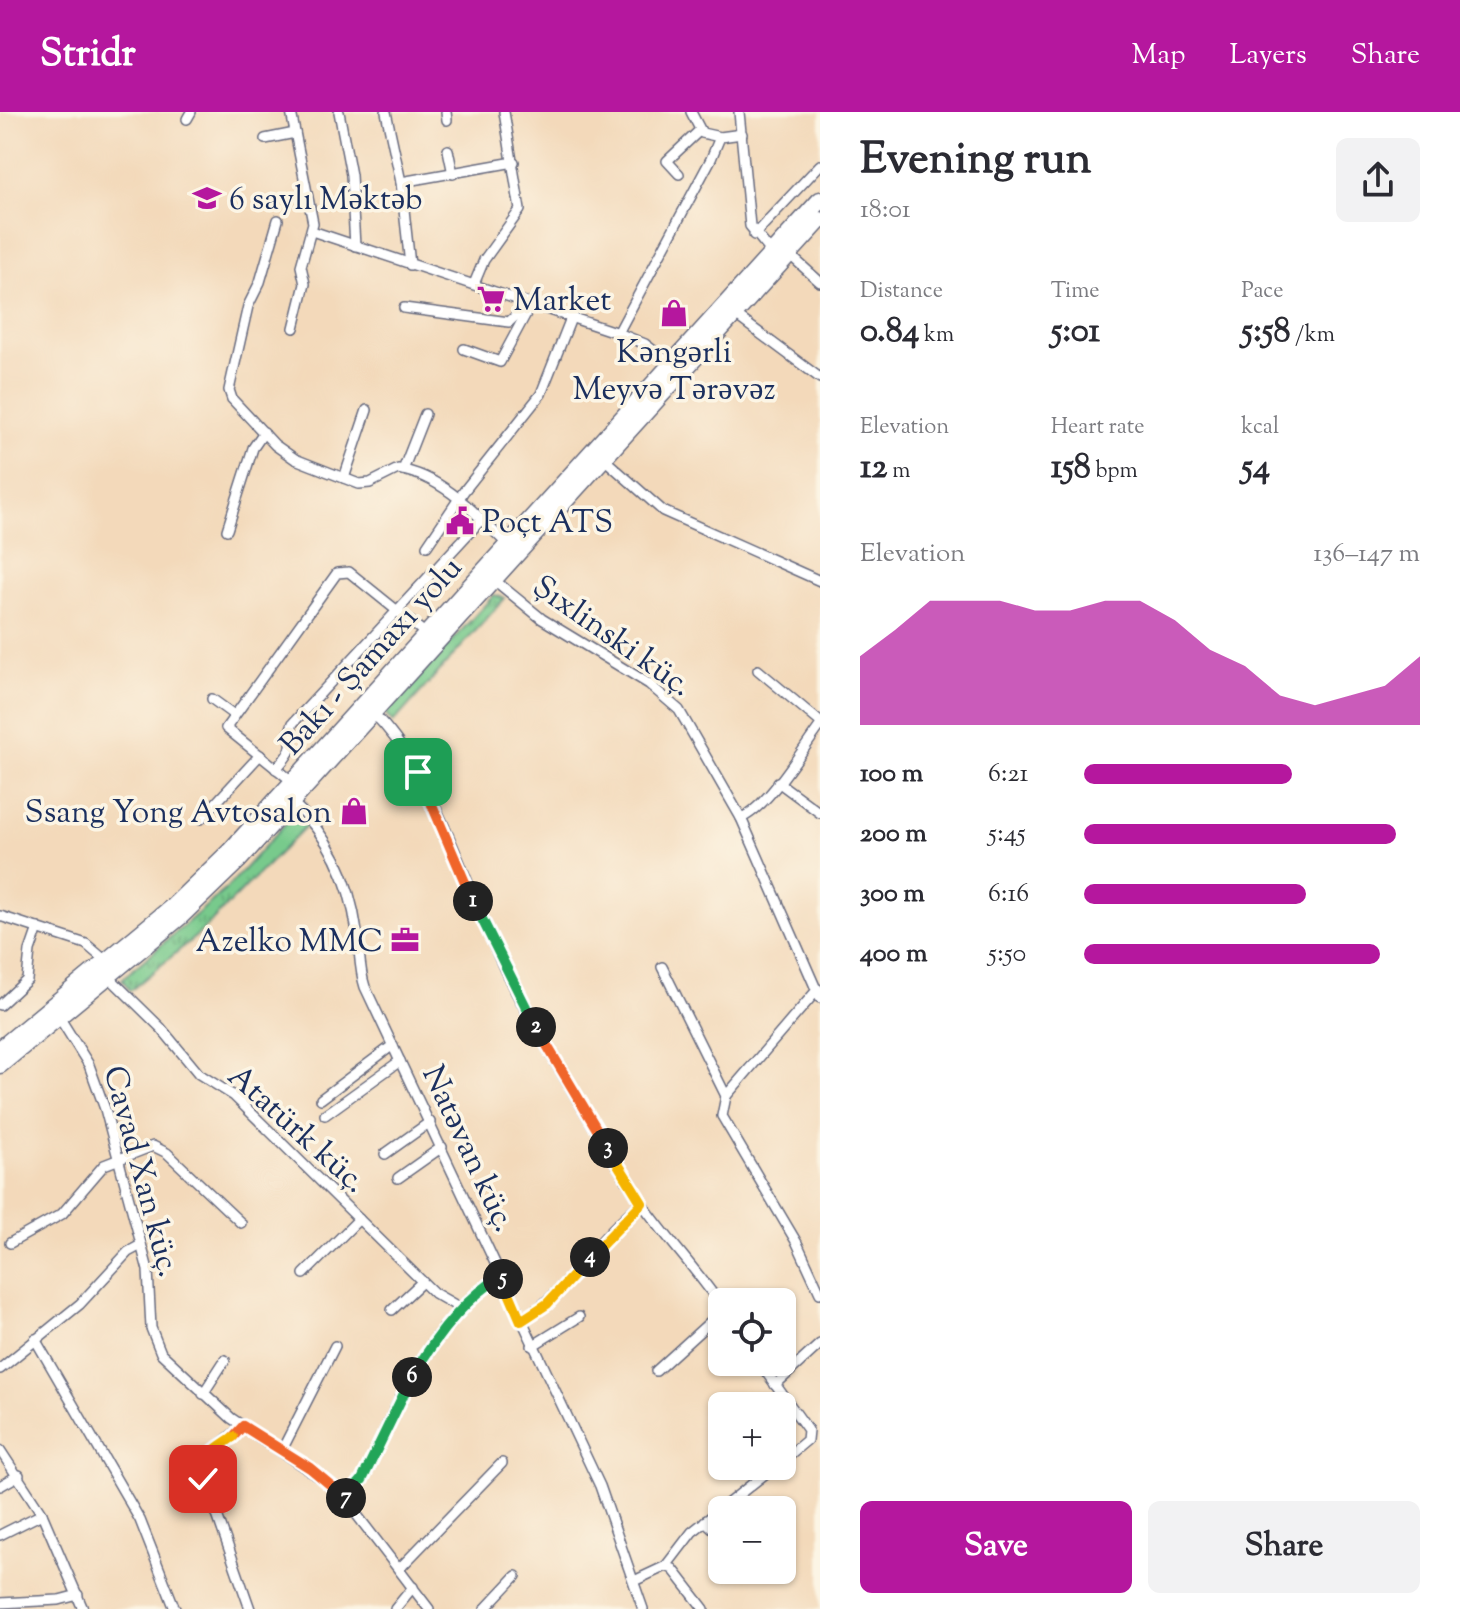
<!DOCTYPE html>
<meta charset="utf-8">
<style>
:root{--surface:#fff;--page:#f2f2f3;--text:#2b2b33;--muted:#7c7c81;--accent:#b5179e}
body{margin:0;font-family:"Sorts Mill Goudy",serif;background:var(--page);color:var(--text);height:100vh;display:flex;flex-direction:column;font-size:30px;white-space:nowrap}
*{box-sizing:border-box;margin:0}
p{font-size:26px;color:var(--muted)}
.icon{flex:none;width:44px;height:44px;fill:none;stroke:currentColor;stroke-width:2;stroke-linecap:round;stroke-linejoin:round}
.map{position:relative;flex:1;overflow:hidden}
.side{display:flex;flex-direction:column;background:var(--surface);width:640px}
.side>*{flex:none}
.controls{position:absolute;left:708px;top:1176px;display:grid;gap:16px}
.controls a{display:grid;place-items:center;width:88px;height:88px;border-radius:12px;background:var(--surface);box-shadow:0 2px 6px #0004;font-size:40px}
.pin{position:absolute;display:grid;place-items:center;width:68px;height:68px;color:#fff;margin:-34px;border-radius:16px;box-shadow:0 4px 12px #0006}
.km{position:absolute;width:40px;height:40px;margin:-20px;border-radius:50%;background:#222;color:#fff;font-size:22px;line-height:40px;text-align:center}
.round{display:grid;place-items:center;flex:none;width:84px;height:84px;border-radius:12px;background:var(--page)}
.summary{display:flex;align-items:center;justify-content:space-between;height:136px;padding:0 40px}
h1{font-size:44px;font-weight:700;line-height:60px}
.figures{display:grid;grid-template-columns:repeat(3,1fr);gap:12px;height:136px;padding:8px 40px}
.figures div{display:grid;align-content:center}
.figures b{font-size:34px;font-weight:700}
.figures small{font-size:22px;font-weight:400}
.figures p{font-size:22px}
.chart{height:224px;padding:16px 40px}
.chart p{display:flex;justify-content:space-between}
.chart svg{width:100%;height:144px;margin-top:8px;fill:var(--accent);opacity:.7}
.action{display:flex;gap:16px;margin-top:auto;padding:16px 40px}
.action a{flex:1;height:92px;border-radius:12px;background:var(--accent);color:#fff;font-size:32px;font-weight:700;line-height:92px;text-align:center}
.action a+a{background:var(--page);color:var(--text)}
ul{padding:0 40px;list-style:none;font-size:26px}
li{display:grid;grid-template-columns:128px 96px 1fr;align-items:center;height:60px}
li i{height:20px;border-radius:10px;background:var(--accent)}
header{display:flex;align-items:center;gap:48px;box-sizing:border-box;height:112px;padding:0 40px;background:var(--accent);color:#fff}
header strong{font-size:38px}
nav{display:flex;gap:44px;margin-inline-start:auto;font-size:28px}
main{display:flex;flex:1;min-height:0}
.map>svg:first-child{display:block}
</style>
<header>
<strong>Stridr</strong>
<nav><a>Map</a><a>Layers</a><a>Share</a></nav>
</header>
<main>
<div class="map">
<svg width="820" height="1497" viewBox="0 0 820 1497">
<defs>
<pattern id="grass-tufts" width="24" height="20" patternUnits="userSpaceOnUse" patternTransform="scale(2)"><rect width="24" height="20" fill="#78ca8c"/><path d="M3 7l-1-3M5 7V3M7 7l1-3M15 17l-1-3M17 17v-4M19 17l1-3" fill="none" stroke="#62a476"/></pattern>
</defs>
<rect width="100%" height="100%" fill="#fcf5e5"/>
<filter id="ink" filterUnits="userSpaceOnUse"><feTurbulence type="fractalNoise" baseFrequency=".0125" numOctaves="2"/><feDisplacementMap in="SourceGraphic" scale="16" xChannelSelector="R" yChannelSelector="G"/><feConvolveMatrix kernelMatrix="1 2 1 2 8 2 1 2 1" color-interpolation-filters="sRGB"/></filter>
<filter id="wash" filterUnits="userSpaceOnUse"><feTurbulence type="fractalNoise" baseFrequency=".006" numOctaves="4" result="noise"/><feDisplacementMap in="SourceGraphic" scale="32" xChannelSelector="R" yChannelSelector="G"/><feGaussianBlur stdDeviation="1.8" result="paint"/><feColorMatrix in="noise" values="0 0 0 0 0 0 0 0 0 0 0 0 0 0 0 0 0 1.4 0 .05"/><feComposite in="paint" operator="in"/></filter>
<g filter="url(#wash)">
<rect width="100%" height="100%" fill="#f3d9ba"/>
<g fill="url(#grass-tufts)" stroke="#4a7c75" stroke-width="2">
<path d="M494 483 505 486 393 611 385 602Z"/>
<path d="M293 703 308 712 201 820 130 879 122 867 227 776Z"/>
</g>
</g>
<g filter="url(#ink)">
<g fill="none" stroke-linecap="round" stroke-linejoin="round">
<defs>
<g id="street">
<path d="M291 0 313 111 301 154 305 172 294 216"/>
<path d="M339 0 351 63 355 134"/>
<path d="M386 0 401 70 410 153"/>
<path d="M446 0 447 8"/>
<path d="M691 0 702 21 720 25"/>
<path d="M739 0 750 114 772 141"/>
<path d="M187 7 191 0"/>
<path d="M265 27 295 21"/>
<path d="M448 38 453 62"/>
<path d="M679 62 667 49 699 19"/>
<path d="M401 70 514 50"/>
<path d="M278 108 260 170 248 194 229 278 232 287 275 333 295 347 359 372 370 371 398 357C443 364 477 403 508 433"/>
<path d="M312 119 618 221 645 232 671 252"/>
<path d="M754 123 820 53"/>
<path d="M789 142 820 170"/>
<path d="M474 172 484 148 520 98 504 0"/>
<path d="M404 196 509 210 528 192"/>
<path d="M734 202 820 266"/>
<path d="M618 221 711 47 720 25 742 22"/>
<path d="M464 237 500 250 529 196"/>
<path d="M603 346 663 399 820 469"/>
<path d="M403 358 425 302"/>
<path d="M344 366 367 298"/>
<path d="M227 418 253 336 264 320"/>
<path d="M427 434 464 379 541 282 571 206"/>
<path d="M493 467 542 507 649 572 679 598 741 706 820 886"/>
<path d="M758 558 820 610"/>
<path d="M212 587 234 603"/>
<path d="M372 600C441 667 469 793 516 880 551 945 591 1010 630 1074 657 1117 694 1153 722 1195"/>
<path d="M276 657C286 645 296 637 289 622L293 611 482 407"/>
<path d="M293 670 226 616 337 461 349 460 426 522"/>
<path d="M778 670 820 701"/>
<path d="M292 690C330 724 350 769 357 820 360 839 359 857 365 875L600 1374 643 1497"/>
<path d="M741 706C767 696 802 638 820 614"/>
<path d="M201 707 260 643"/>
<path d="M0 804 86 832 107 850"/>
<path d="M662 855 726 984 722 1004 797 1131 820 1181"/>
<path d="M109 865 161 916 199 962 234 984 434 1181 462 1197"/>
<path d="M0 893 27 868 30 839 38 816"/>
<path d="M59 905 89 953 105 997 148 1158 151 1216 161 1241 231 1306 337 1377 429 1497"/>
<path d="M726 984 818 877"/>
<path d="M321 987 393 933"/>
<path d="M325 1003 400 949"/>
<path d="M385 1042 430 1010"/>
<path d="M398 1066 442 1035"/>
<path d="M10 1131 62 1102 104 1053 153 1034 167 1041 241 1111"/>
<path d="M304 1162 359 1107"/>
<path d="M392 1198 422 1170"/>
<path d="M521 1209C572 1177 595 1125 642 1091"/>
<path d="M35 1227 140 1408 175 1497"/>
<path d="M532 1234 579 1205"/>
<path d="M759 1250 808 1318 807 1328 782 1349"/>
<path d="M0 1257 80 1192 128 1140 141 1133"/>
<path d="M656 1259 722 1199"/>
<path d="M775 1273 820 1232"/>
<path d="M203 1282 225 1248"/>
<path d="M243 1314 205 1345 201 1357 250 1497"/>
<path d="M0 1338 42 1402 83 1497"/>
<path d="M282 1338 335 1234"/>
<path d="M0 1374 19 1363"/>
<path d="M347 1387C366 1367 375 1341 386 1316 413 1259 446 1197 502 1164"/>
<path d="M705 1409 722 1425"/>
<path d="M0 1423 42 1402"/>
<path d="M666 1454 692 1420 775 1354"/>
<path d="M399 1457 502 1351"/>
<path d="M634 1469 666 1454 673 1457 704 1497"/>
<path d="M0 1491 59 1488 78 1483"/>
<path d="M395 1497 413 1475"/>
<path d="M485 1497 516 1464"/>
</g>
<g id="highway">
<path d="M0 937 172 795 230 739 820 88"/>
<path d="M0 953 181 804 238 749 820 108"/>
</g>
</defs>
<use href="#street" stroke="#676a7e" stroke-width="12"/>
<use href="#highway" stroke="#676a7e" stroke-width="19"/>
<use href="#street" stroke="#fff" stroke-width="9"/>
<use href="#highway" stroke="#fff" stroke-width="16"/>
</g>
</g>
<g fill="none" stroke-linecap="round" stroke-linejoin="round" filter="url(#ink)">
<defs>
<path id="split-1" d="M418 660 473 789"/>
<path id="split-2" d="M473 789 536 915"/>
<path id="split-3" d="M536 915 608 1036"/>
<path id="split-4" d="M590 1145 642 1091 608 1036"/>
<path id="split-5" d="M503 1167 521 1209 547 1192 590 1145"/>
<path id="split-6" d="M412 1265C434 1227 463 1187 502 1164L503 1167"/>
<path id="split-7" d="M346 1386 362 1368 412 1265"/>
<path id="split-8" d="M233 1325 243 1314 310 1356 346 1386"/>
<path id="split-9" d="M203 1367C199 1344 216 1337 233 1325"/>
</defs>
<use href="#split-1" stroke="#fff" stroke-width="16"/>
<use href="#split-2" stroke="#fff" stroke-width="16"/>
<use href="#split-3" stroke="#fff" stroke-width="16"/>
<use href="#split-4" stroke="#fff" stroke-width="16"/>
<use href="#split-5" stroke="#fff" stroke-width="16"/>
<use href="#split-6" stroke="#fff" stroke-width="16"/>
<use href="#split-7" stroke="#fff" stroke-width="16"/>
<use href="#split-8" stroke="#fff" stroke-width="16"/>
<use href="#split-9" stroke="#fff" stroke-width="16"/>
<use href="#split-1" stroke="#f0652b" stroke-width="10"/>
<use href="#split-2" stroke="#22a559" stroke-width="10"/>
<use href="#split-3" stroke="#f0652b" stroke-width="10"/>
<use href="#split-4" stroke="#f5b400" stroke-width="10"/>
<use href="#split-5" stroke="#f5b400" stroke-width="10"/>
<use href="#split-6" stroke="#22a559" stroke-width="10"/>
<use href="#split-7" stroke="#22a559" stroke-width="10"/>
<use href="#split-8" stroke="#f0652b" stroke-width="10"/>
<use href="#split-9" stroke="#f5b400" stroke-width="10"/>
</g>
<defs>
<symbol id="school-bare" viewBox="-9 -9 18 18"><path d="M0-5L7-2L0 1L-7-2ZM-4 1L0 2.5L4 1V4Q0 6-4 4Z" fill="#b5179e" stroke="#fcf5e5" stroke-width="2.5" paint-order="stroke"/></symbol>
<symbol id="supermarket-bare" viewBox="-9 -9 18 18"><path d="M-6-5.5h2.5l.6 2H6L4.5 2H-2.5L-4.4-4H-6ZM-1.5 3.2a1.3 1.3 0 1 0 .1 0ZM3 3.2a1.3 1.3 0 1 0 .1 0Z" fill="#b5179e" stroke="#fcf5e5" stroke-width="2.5" paint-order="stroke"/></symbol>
<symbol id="shop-bare" viewBox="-9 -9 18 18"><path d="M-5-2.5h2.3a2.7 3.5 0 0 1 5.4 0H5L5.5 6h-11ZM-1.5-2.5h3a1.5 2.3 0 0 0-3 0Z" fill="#b5179e" stroke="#fcf5e5" stroke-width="2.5" paint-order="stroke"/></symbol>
<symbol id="civic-bare" viewBox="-9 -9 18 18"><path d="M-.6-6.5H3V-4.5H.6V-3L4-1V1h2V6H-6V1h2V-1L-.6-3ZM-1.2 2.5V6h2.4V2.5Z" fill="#b5179e" stroke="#fcf5e5" stroke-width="2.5" paint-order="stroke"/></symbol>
<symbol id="office-bare" viewBox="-9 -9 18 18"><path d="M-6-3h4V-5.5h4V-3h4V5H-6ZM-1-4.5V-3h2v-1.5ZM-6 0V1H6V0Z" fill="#b5179e" stroke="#fcf5e5" stroke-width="2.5" paint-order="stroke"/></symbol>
</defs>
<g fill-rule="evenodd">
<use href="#school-bare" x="187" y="66" width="40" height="40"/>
<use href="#supermarket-bare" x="471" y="167" width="40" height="40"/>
<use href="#shop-bare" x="654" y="181" width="40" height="40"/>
<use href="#civic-bare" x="440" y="389" width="40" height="40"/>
<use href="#shop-bare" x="334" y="679" width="40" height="40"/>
<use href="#office-bare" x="385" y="808" width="40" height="40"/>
</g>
<g text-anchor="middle" stroke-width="7" stroke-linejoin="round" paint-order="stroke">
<g font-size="32" fill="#1b2f5e" stroke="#fcf5e5" text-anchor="start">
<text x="229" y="97">6 saylı Məktəb</text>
<text x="513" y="198">Market</text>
<text x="674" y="250" text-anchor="middle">Kəngərli<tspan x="674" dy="37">Meyvə Tərəvəz</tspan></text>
<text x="482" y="420">Poçt ATS</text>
<text x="332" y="710" text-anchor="end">Ssang Yong Avtosalon</text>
<text x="383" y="839" text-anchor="end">Azelko MMC</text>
</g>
<g font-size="32" fill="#1b2f5e" stroke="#fcf5e5">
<text transform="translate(613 523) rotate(35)" y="11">Şıxlinski küç.</text>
<text transform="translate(370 543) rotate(-48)" y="11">Bakı - Şamaxı yolu</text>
<text transform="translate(298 1016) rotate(42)" y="11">Atatürk küç.</text>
<text transform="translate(470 1036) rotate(65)" y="11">Natəvan küç.</text>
<text transform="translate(143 1059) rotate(75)" y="11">Cavad Xan küç.</text>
</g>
</g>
</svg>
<div class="controls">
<a><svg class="icon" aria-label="locate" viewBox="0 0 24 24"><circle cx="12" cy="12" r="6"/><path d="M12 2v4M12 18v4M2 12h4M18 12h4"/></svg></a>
<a>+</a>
<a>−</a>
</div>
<div class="pin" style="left:418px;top:660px;background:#1e9e55"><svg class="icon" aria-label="arrive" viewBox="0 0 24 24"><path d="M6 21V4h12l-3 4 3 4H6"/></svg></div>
<div class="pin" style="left:203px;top:1367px;background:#d93025"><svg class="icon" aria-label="check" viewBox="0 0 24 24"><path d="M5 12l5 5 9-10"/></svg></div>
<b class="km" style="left:473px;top:789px">1</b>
<b class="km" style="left:536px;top:915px">2</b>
<b class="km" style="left:608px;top:1036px">3</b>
<b class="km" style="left:590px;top:1145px">4</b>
<b class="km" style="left:503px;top:1167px">5</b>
<b class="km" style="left:412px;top:1265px">6</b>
<b class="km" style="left:346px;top:1386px">7</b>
</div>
<section class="side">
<div class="summary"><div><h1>Evening run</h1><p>18:01</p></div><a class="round"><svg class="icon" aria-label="share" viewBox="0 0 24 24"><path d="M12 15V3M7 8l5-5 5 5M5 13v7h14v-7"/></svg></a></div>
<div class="figures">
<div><p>Distance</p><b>0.84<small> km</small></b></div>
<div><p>Time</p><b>5:01</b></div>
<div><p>Pace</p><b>5:58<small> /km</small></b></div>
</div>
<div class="figures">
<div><p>Elevation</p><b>12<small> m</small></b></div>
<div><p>Heart rate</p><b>158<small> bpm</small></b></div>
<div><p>kcal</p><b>54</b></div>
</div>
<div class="chart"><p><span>Elevation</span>136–147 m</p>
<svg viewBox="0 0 160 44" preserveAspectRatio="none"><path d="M0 44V23L10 15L20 6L30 6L40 6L50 9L60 9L70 6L80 6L90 12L100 21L110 26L120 35L130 38L140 35L150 32L160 23V44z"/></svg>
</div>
<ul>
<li><b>100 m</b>6:21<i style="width:62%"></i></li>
<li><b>200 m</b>5:45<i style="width:93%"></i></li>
<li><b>300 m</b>6:16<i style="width:66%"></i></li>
<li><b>400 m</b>5:50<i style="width:88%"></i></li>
</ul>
<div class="action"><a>Save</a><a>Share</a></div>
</section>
</main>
